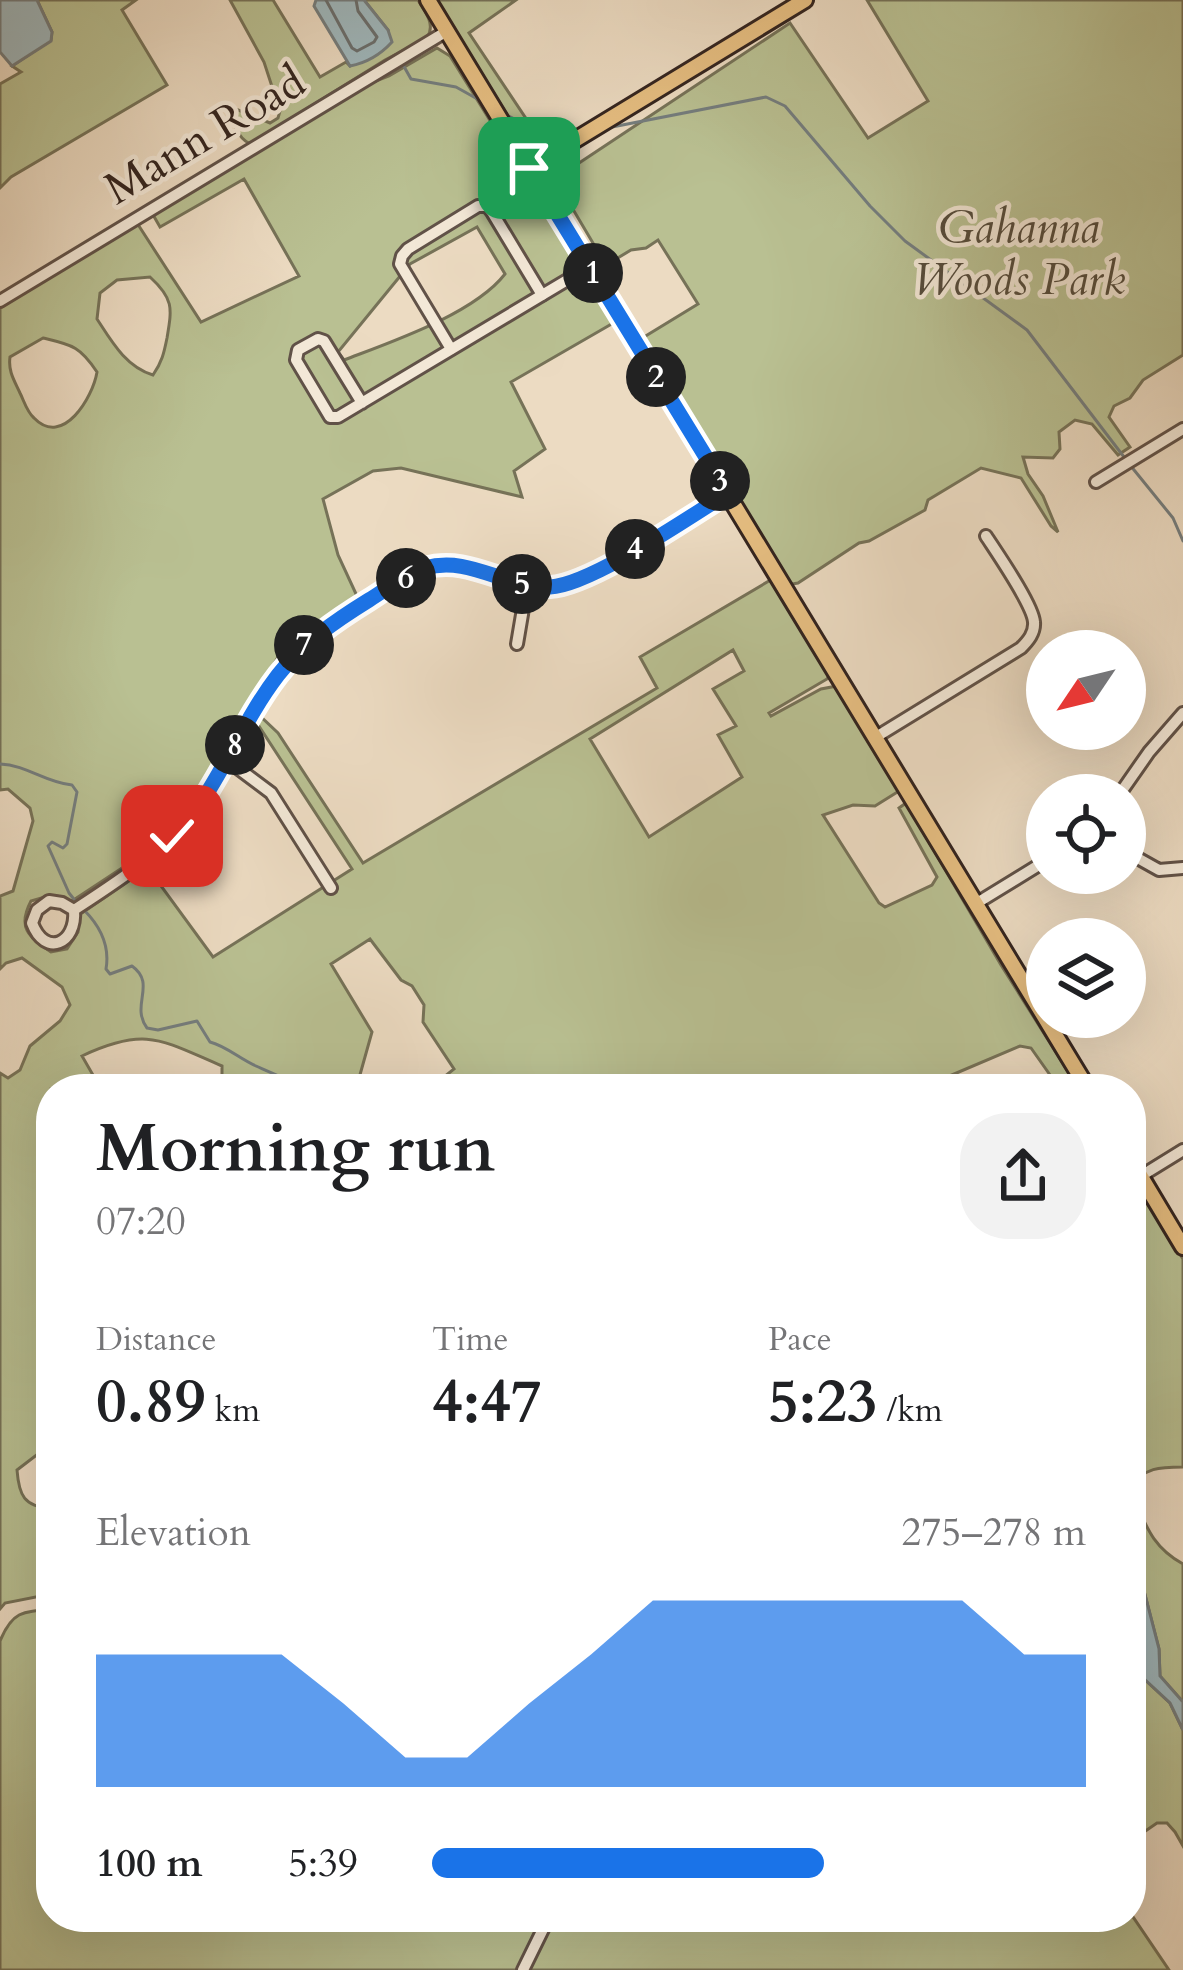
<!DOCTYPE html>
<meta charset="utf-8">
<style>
:root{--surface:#fff;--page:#f2f2f2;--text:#202124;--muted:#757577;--accent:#1a73e8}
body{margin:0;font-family:Cardo,serif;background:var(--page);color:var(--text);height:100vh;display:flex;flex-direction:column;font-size:45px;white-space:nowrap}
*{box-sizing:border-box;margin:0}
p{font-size:39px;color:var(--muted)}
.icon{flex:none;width:66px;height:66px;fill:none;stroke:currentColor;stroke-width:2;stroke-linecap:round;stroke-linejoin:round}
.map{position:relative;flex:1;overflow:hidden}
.side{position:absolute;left:36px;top:1074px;width:1110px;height:858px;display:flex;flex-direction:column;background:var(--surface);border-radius:48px;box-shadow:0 12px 48px #0002}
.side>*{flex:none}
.needle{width:78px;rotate:235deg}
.fabs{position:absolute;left:1026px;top:630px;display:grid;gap:24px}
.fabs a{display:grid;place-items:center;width:120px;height:120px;border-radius:50%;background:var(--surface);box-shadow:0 12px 48px #0002;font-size:60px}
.pin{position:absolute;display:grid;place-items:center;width:102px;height:102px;color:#fff;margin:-51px;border-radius:24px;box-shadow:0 6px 18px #0006}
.km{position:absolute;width:60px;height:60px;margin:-30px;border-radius:50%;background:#222;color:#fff;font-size:33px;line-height:60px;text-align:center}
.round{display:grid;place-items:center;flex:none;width:126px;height:126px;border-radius:48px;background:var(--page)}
.headline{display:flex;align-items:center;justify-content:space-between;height:204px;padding:0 60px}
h1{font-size:66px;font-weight:600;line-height:90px}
.stats{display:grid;grid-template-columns:repeat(3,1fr);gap:18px;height:204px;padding:12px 60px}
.stats div{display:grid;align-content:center}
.stats b{font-size:60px;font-weight:600}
.stats small{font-size:33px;font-weight:400}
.stats p{font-size:33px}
.chart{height:336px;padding:24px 60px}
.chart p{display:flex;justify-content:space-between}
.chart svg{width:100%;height:216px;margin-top:12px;fill:var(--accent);opacity:.7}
ul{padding:0 60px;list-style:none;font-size:39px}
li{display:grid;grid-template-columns:192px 144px 1fr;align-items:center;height:90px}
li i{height:30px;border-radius:15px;background:var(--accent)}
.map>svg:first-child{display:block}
</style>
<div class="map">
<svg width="1183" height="1970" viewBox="0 0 1183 1970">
<rect width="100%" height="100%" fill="#ecdbc2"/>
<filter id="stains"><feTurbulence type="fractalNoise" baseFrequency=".00167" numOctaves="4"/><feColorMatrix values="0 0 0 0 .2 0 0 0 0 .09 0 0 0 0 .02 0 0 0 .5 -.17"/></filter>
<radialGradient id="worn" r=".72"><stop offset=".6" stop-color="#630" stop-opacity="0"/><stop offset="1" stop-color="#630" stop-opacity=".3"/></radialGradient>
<g fill="#b9c092" stroke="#767258" stroke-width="3" fill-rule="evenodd">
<path d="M37 0H136L122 10 167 85 11 177 0 188V84L21 72 12 66 51 40 52 32Z"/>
<path d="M230 0H273L320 77 346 62 350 66 388 30 364 0H418C425 12 436 24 427 38L385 60 250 144C237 137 231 121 231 107L270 123 278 118 280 111 264 62Z"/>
<path d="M436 0H516L469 33 547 150 535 151 526 145Z"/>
<path d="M867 0H1183V355L1143 380 1130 398 1114 406 1109 417 1130 447 1118 455 1092 424 1075 420 1059 432 1060 449 1053 458 1023 457 1028 474 1043 496 1058 532 1051 526 1021 478 981 468 928 500 925 510 869 541 859 543 798 583 792 584 791 588 692 428 680 396 644 337 698 304 658 240 646 248 631 250 606 265 555 179 790 23 868 138 928 101Z"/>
<path d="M437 48 450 56 615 322 511 382 545 449 514 471 522 497 401 468 373 471 323 499 338 555 357 596 305 632 278 657 198 798 182 820 160 843 72 901 48 896 31 901C17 928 28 936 51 952L67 949 78 932 79 915 148 868 213 957 352 869 255 720 259 715 278 733 363 863 657 688 640 657 774 578 830 674 827 679 769 713 771 716 821 689 837 686 899 791 875 806 853 805 823 815 879 903 885 907 932 885 937 877 899 808 906 803 1001 965 1079 1089H1060L1031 1048 1020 1046 947 1077 941 1089H429L454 1069 423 1022 424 1005 412 986 401 980 370 939 331 964 372 1032 356 1089H222V1066C161 1040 146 1026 82 1056L101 1089H51V1444L17 1470C19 1496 24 1506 51 1509V1594L5 1603 0 1609V1073L8 1078 20 1070 30 1046 60 1021 70 1005 62 987 22 958 6 963 0 969V896L13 891 33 821 30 808 8 789 0 790V308L137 223 201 322 299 276 244 179 160 227 152 213 363 86 389 76ZM477 227 505 274C474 314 391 342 344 360L338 352 410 264ZM150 277C174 299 172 308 167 338 164 353 162 362 153 375 126 367 112 342 97 319L100 293 117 280ZM43 338C72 345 80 346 97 372 93 397 63 448 34 418 27 412 24 401 20 393 14 380 8 371 10 357ZM733 650 744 671 713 689 736 726 718 735 742 777 649 837 590 739Z"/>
<path d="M1131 1173 1183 1259V1467C1161 1467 1143 1467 1131 1488Z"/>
<path d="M1131 1492C1146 1525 1151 1546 1183 1564V1702L1160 1676 1159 1649 1142 1583 1131 1561Z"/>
<path d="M51 1610V1917H605L619 1930H706L717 1928 731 1917H1131V1914L1169 1970H0V1641C12 1612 22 1611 51 1610Z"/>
<path d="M1131 1629 1140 1675 1170 1703 1183 1730V1846L1175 1832 1167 1823H1157L1131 1841Z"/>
</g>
<g fill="#9fb8be" stroke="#747d7e" stroke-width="3">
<path d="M0 0H37L52 32 51 41 12 66 0 52Z"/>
<path d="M316 0H364L388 30 392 42C381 54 366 63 350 66L314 6Z"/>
<path d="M1131 1561 1142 1583 1159 1649 1160 1676 1183 1702V1730L1170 1703 1140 1675 1131 1629Z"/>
</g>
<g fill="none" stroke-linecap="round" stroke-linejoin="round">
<path stroke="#696e6e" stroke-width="3" d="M326 0 352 48 357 51 374 42 377 37 358 11 356 0"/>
<g stroke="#747d7e" stroke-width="3">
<path d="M402 63 411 79 456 87 481 101"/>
<path d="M505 114 545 135 580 131"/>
<path d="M607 128 766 97 785 106 870 206 905 241 1027 330 1124 457"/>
<path d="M1130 465 1173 518 1183 541"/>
<path d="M0 764C27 765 46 783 72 785L77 792 67 844 63 848 52 842 48 846 69 893 77 903"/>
<path d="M84 910C100 926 110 946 106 969L110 974 132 966C157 984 130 1005 147 1028L158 1030 197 1021 210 1042C226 1046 240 1059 256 1066 273 1074 287 1078 303 1089"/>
</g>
<defs>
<g id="minor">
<path d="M0 301 447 31"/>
<path d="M451 349 400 264 402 256 408 249 478 206H487L492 212 542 295"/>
<path d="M362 403 324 341 318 339 298 350 296 360 330 417H338L589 267"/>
<path d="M1096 482 1183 429"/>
<path d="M517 644 527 585"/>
<path d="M876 737 1021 648C1028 641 1035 633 1034 622 1033 605 997 553 986 536"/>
<path d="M227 760 271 793 331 888"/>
<path d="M1119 795 1149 752 1183 713"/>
<path d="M1125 851 1159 870 1183 868"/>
<path d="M49 901 62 903 74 910C77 944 45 958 32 923L37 910Z"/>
<path d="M977 903 1047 860"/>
<path d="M74 910C120 880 166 851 199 805 248 738 265 666 340 618 383 590 427 554 481 570 504 577 527 589 551 587 592 584 689 517 728 493"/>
<path d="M1141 1176 1183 1150"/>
<path d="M523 1970 549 1917"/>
</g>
<g id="major">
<path d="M428 0 1088 1089"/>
<path d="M529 168 805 0"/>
<path d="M1131 1160 1183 1247"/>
</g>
</defs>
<use href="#minor" stroke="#615248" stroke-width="16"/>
<use href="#major" stroke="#33241f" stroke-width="20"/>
<use href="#minor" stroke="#f3e8d7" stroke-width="10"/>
<use href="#major" stroke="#e6be81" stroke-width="14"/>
</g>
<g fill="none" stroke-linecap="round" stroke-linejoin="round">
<defs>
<path id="route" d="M172 836C182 825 193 814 202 801 229 760 248 714 278 675 303 643 335 621 369 600 387 589 405 574 425 568 470 555 506 589 550 587 591 585 689 517 728 493L529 168"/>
</defs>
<use href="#route" stroke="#fff" stroke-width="24"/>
<use href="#route" stroke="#1a73e8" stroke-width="15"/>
</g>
<g text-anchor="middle" stroke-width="9" stroke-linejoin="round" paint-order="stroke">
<g font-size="45" fill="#33241f" stroke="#f3e8d7">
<text transform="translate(204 134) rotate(-31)" y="16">Mann Road</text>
</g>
<g font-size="45" font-style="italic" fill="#544b3c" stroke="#f3e8d7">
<text x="1019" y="242">Gahanna<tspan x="1019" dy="52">Woods Park</tspan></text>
</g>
</g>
<rect width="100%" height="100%" filter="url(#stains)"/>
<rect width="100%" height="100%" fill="url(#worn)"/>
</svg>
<div class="fabs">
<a><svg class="needle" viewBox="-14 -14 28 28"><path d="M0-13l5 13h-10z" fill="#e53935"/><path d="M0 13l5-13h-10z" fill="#757577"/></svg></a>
<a><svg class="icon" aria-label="locate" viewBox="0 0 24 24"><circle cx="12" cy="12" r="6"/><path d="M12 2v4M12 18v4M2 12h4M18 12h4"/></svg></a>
<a><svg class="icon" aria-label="layers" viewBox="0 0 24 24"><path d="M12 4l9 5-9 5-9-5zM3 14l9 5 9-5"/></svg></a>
</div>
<div class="pin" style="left:529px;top:168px;background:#1e9e55"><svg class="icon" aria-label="arrive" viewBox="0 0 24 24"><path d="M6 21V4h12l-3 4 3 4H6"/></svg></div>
<div class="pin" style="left:172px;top:836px;background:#d93025"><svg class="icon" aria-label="check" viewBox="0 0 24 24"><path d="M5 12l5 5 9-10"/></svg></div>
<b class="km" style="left:593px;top:273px">1</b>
<b class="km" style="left:656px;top:377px">2</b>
<b class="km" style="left:720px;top:481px">3</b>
<b class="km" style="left:635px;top:549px">4</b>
<b class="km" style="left:522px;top:584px">5</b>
<b class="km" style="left:406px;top:578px">6</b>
<b class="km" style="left:304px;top:645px">7</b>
<b class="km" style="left:235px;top:745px">8</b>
<section class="side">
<div class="headline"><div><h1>Morning run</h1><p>07:20</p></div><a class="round"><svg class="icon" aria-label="share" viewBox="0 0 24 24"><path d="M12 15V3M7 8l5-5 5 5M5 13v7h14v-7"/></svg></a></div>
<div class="stats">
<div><p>Distance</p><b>0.89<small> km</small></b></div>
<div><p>Time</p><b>4:47</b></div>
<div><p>Pace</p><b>5:23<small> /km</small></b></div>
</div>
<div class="chart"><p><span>Elevation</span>275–278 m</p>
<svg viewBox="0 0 160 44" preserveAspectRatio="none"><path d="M0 44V17L10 17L20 17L30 17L40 27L50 38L60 38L70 27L80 17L90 6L100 6L110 6L120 6L130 6L140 6L150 17L160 17V44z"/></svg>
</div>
<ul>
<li><b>100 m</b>5:39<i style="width:60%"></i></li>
</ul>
</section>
</div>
